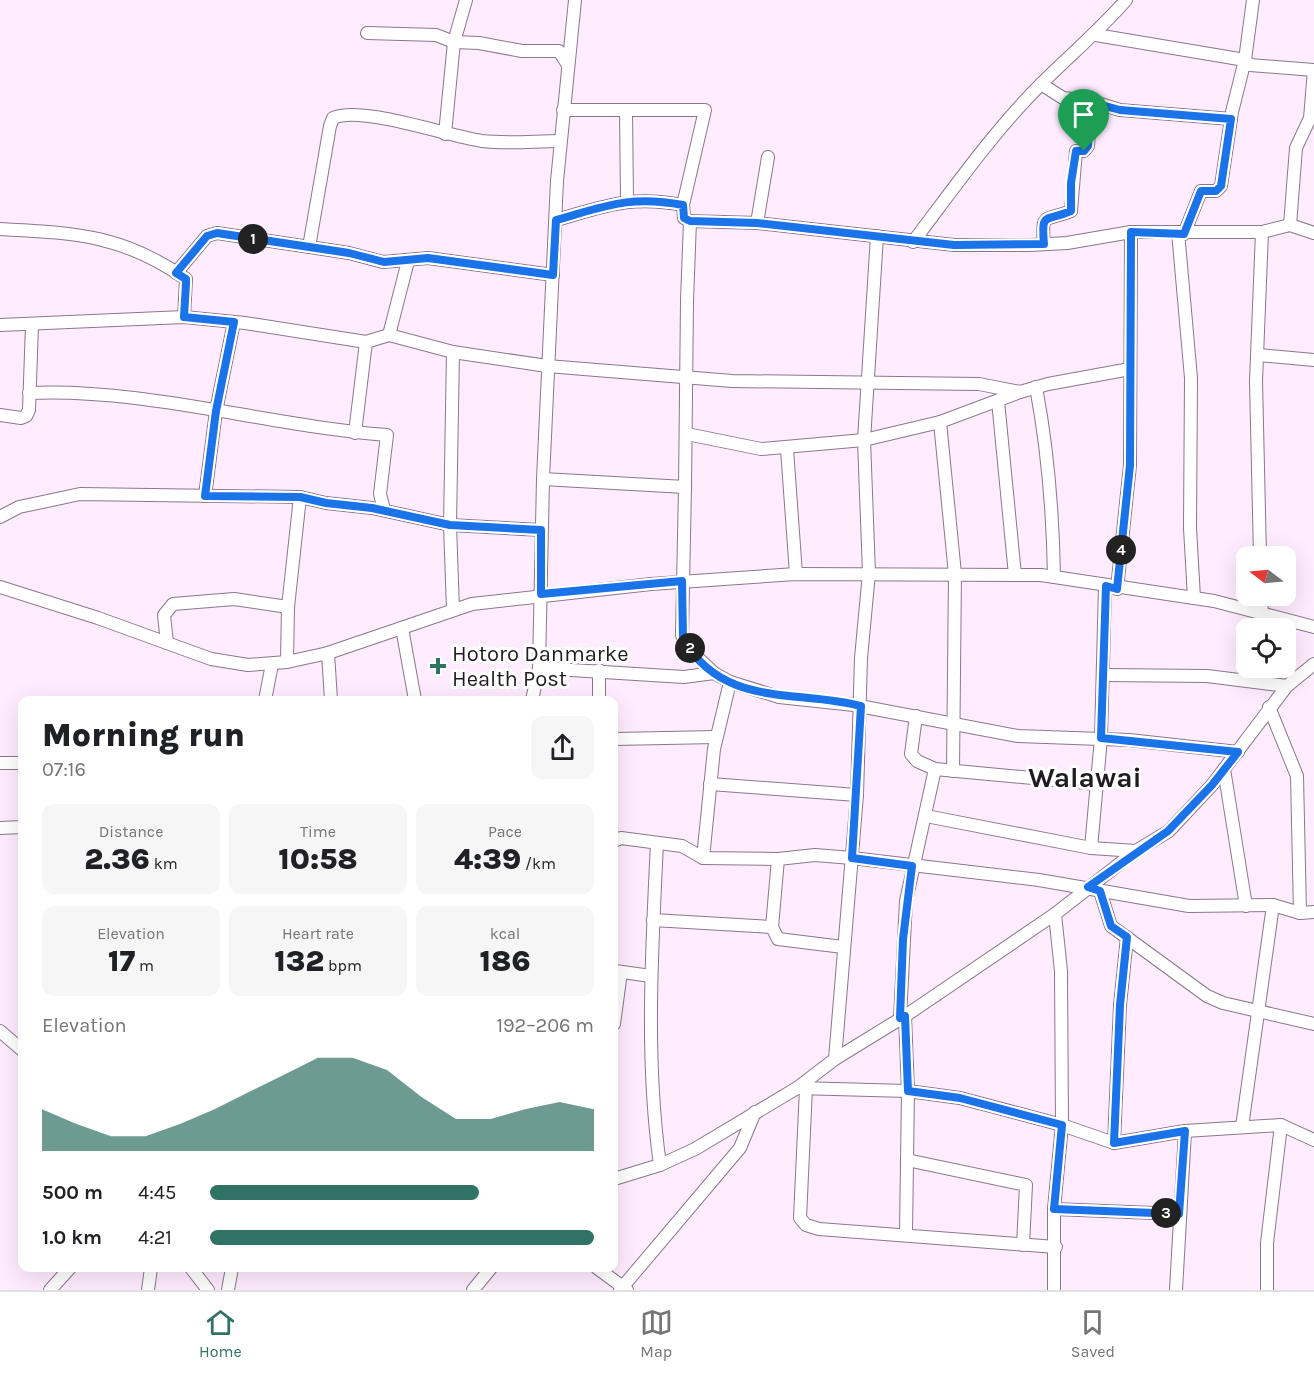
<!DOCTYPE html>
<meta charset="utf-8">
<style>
:root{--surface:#fff;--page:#f6f6f6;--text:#202124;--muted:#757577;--line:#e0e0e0;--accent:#307263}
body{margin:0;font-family:Karla,sans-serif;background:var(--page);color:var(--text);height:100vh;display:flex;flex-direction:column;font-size:22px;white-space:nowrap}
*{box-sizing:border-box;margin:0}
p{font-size:20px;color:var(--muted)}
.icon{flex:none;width:33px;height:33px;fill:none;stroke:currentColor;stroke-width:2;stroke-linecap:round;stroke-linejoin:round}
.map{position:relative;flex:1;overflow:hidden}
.drawer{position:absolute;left:18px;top:696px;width:600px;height:576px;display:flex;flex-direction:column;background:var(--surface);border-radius:12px;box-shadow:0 6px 24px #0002}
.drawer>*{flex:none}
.needle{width:39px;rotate:286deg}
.buttons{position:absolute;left:1236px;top:546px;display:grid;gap:12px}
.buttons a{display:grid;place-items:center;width:60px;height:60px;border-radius:12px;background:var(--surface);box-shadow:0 6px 24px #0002;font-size:30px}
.pin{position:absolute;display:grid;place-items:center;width:51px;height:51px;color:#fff;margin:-62px -26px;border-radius:50% 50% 50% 0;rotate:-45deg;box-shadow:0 0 6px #0007}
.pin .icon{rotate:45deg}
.km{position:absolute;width:30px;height:30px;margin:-15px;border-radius:50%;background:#222;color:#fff;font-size:16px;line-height:30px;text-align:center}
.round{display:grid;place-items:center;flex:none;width:63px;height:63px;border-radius:12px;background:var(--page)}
.headline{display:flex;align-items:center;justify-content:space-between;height:102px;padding:0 24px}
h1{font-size:33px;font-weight:800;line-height:45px}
.figures{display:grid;grid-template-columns:repeat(3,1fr);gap:9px;height:102px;padding:6px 24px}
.figures div{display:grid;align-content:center;border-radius:12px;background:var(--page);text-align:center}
.figures b{font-size:30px;font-weight:800}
.figures small{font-size:16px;font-weight:400}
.figures p{font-size:16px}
.chart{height:168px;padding:12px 24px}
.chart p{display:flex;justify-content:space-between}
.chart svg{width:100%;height:108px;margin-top:6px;fill:var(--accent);opacity:.7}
ul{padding:0 24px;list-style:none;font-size:20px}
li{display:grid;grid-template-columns:96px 72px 1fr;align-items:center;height:45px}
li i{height:15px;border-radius:8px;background:var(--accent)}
.dock{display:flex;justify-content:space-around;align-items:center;height:84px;border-top:2px solid var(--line);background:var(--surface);font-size:16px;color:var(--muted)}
.dock a{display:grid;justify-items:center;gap:3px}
.dock .active{color:var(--accent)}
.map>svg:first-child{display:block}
</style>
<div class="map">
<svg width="1314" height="1290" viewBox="0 0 1314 1290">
<rect width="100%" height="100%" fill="#ffecff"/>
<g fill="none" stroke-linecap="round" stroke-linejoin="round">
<defs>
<g id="minor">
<path d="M367 33 436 35 454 42 479 43 522 51H559L568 65"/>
<path d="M1096 35 1245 60 1250 65 1314 70"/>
<path d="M1041 84 1063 98 1091 101 1120 110 1231 119"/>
<path d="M563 110H705L683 205 684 218 690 221 757 223 954 245H1030L1067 243 1131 232H1262L1290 225 1314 233"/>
<path d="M626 110 627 200"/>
<path d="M445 134 454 42 466 0"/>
<path d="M556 220C606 206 630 195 683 205"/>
<path d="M757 223 768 157"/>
<path d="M1290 225 1296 148 1310 118 1314 70"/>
<path d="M0 229C74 233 122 234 186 279L184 317"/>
<path d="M1178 232 1191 378 1190 528 1194 598"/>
<path d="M1184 234 1201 191H1216L1221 186 1232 112 1245 60 1253 0"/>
<path d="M913 242C954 188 993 132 1041 84 1069 56 1100 30 1126 0"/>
<path d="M1044 244C1041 211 1045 222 1071 211L1076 151H1084L1088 146 1090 113 1081 106 1079 99"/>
<path d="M309 247 330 126 333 118C361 105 447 136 482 141 507 144 535 141 560 141"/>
<path d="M176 273 207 236 217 233 349 253 383 262 428 258 553 275"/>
<path d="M0 325 184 317 245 323 366 342 389 335 453 352 547 366 732 381 979 384 1020 392 1048 384 1130 369"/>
<path d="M389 335 408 261"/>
<path d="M453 352 450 525 453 610"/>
<path d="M1258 355 1314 360"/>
<path d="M1036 387C1048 451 1053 513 1054 577"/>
<path d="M29 393C148 388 268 426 387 435L380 494 384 510"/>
<path d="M998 401 1015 575"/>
<path d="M0 415 21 418 26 416 29 410 32 325"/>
<path d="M940 422 955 574 953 771"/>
<path d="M355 433 366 342"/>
<path d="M687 434 761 449 864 440 940 422 1020 392"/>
<path d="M787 449 796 574"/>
<path d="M543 479 685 487 687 301 690 221"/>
<path d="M685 487 682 635 697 657 714 673 730 682 779 697 854 705 1018 736 1129 740 1238 752"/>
<path d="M205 496 216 411 234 322"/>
<path d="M0 517 19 507 80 494 300 497 326 503 372 508 450 525 541 530"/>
<path d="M1260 556 1256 381 1262 232"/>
<path d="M0 587 98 618 211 659 248 665 287 662 328 653 472 604 651 584 796 574 1041 575 1214 601 1314 627"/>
<path d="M1117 589 1130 465 1131 232"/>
<path d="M1261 596 1262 614"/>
<path d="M402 628 415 700"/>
<path d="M167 643 164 615 173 604 234 599 288 607"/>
<path d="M328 653 331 700"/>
<path d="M287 662 288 607 300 497"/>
<path d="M539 668 684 677 714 673"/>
<path d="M1103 675 1207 676 1287 686"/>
<path d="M265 700 272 664"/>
<path d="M532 700 539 668 543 479 557 181 575 0"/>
<path d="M599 700V670"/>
<path d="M1269 707 1297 776 1300 913"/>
<path d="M916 716 911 754 917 761 935 769 1097 784"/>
<path d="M614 739 716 737"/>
<path d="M0 763H22"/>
<path d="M1224 769 1246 906"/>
<path d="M710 784 857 795"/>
<path d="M926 816 1091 848 1136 851"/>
<path d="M0 828 22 827"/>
<path d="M614 841 621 838 682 846 703 858 778 859 815 855 852 858 1039 880 1189 906 1273 905 1300 913 1314 912"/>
<path d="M657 843C652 949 645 1058 660 1165"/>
<path d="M1091 848 1101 738 1105 586"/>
<path d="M703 858 714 749 730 682"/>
<path d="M1100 891 1111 926 1207 996 1223 1003 1314 1024"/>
<path d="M653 920 772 927 778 859"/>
<path d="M772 927 778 939 843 947"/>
<path d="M615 971 651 976"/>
<path d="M905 1016 908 1091 906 1233"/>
<path d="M900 1018 906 901 935 769"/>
<path d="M614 1024 621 972"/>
<path d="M0 1031 22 1050"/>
<path d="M835 1059 857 795 861 658 869 573 864 440 877 236"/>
<path d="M797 1088 908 1091 960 1098 1062 1125 1114 1143 1185 1131 1281 1125 1314 1140"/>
<path d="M806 1088 800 1218 806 1225 819 1229 1056 1247"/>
<path d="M1242 1127 1273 905"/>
<path d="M1114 1143 1120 1005 1127 937"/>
<path d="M907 1160 1026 1185 1023 1245"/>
<path d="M614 1179 660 1165 695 1149 797 1088 835 1059 905 1016 1055 914 1136 851 1169 831 1212 785 1287 686 1314 664"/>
<path d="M1054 1209 1179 1214"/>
<path d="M191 1268 208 1290"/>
<path d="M597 1268 627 1290"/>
<path d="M50 1290 70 1268"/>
<path d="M148 1290 151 1268"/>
<path d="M228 1290 232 1268"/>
<path d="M473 1290 491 1268"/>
<path d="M620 1290 740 1148 755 1112"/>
<path d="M1054 1290V1209L1062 1125 1061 971 1055 914"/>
<path d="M1176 1290 1185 1131"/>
<path d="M1267 1290V1243L1281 1125"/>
</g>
</defs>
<use href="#minor" stroke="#8b778b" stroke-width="14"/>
<use href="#minor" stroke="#fff" stroke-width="12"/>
</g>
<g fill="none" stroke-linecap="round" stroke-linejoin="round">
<defs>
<path id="route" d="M1079 99 1120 110 1231 119 1221 186 1216 191H1201L1184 234 1131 232 1130 465 1117 589 1106 586 1101 738 1238 752 1212 785 1168 831 1088 887 1100 891 1111 926 1127 937 1120 1005 1114 1143 1185 1131 1179 1214 1054 1209 1062 1125 960 1098 908 1091 905 1016 900 1018 903 939 912 866 852 858 861 706C797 689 724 709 683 639L682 581 541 594V530L450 525 372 508 326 503 300 497 205 496 216 411 234 322 184 317 186 283V279L176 273 207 236 217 233 349 253 384 262 428 258 553 275 556 220C606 206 630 195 683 205L684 218 690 221 757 223 954 245 1044 244C1041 211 1045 222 1071 211V183L1076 151H1084L1088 146 1090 113 1082 106Z"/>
</defs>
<use href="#route" stroke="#fff" stroke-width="12"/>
<use href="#route" stroke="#1a73e8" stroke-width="8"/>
</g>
<path fill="#307263" stroke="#fff" stroke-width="2" d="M435 657h6v6h6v6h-6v6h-6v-6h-6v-6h6z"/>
<g text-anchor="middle" stroke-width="6" stroke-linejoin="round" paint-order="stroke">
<g font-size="22" fill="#221a22" stroke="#fff" text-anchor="start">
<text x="452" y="661">Hotoro Danmarke<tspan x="452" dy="25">Health Post</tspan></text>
</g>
<g font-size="28" font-weight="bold" fill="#221a22" stroke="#fff">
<text x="1085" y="787">Walawai</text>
</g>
</g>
</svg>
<div class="buttons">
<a><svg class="needle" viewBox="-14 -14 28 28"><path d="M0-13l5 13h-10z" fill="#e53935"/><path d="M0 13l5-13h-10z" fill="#757577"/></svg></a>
<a><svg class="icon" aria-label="locate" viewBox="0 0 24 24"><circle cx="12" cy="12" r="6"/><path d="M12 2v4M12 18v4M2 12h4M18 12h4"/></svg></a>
</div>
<div class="pin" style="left:1084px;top:151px;background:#1e9e55"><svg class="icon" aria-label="arrive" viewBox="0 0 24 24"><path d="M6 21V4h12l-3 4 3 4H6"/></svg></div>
<b class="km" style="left:253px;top:239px">1</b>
<b class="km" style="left:690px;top:648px">2</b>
<b class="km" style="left:1166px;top:1213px">3</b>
<b class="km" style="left:1121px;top:550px">4</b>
<section class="drawer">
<div class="headline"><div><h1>Morning run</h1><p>07:16</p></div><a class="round"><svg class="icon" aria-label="share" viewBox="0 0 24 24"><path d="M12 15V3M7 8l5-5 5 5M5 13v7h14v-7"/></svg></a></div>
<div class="figures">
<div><p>Distance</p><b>2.36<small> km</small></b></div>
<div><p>Time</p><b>10:58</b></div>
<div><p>Pace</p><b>4:39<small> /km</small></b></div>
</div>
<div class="figures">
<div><p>Elevation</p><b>17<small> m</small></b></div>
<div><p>Heart rate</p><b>132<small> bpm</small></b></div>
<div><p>kcal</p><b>186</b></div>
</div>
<div class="chart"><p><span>Elevation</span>192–206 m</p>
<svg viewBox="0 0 160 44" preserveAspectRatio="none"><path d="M0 44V27L10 33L20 38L30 38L40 33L50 27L60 20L70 13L80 6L90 6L100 11L110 22L120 31L130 31L140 27L150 24L160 27V44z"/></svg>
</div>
<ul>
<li><b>500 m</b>4:45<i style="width:70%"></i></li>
<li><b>1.0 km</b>4:21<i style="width:100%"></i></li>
</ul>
</section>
</div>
<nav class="dock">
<a class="active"><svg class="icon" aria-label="home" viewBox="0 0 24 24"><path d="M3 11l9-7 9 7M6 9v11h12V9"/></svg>Home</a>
<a><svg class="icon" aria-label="map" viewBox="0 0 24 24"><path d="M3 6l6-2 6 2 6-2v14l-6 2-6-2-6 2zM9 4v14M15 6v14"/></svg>Map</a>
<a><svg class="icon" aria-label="saved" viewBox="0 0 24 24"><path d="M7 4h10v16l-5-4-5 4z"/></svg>Saved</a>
</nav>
